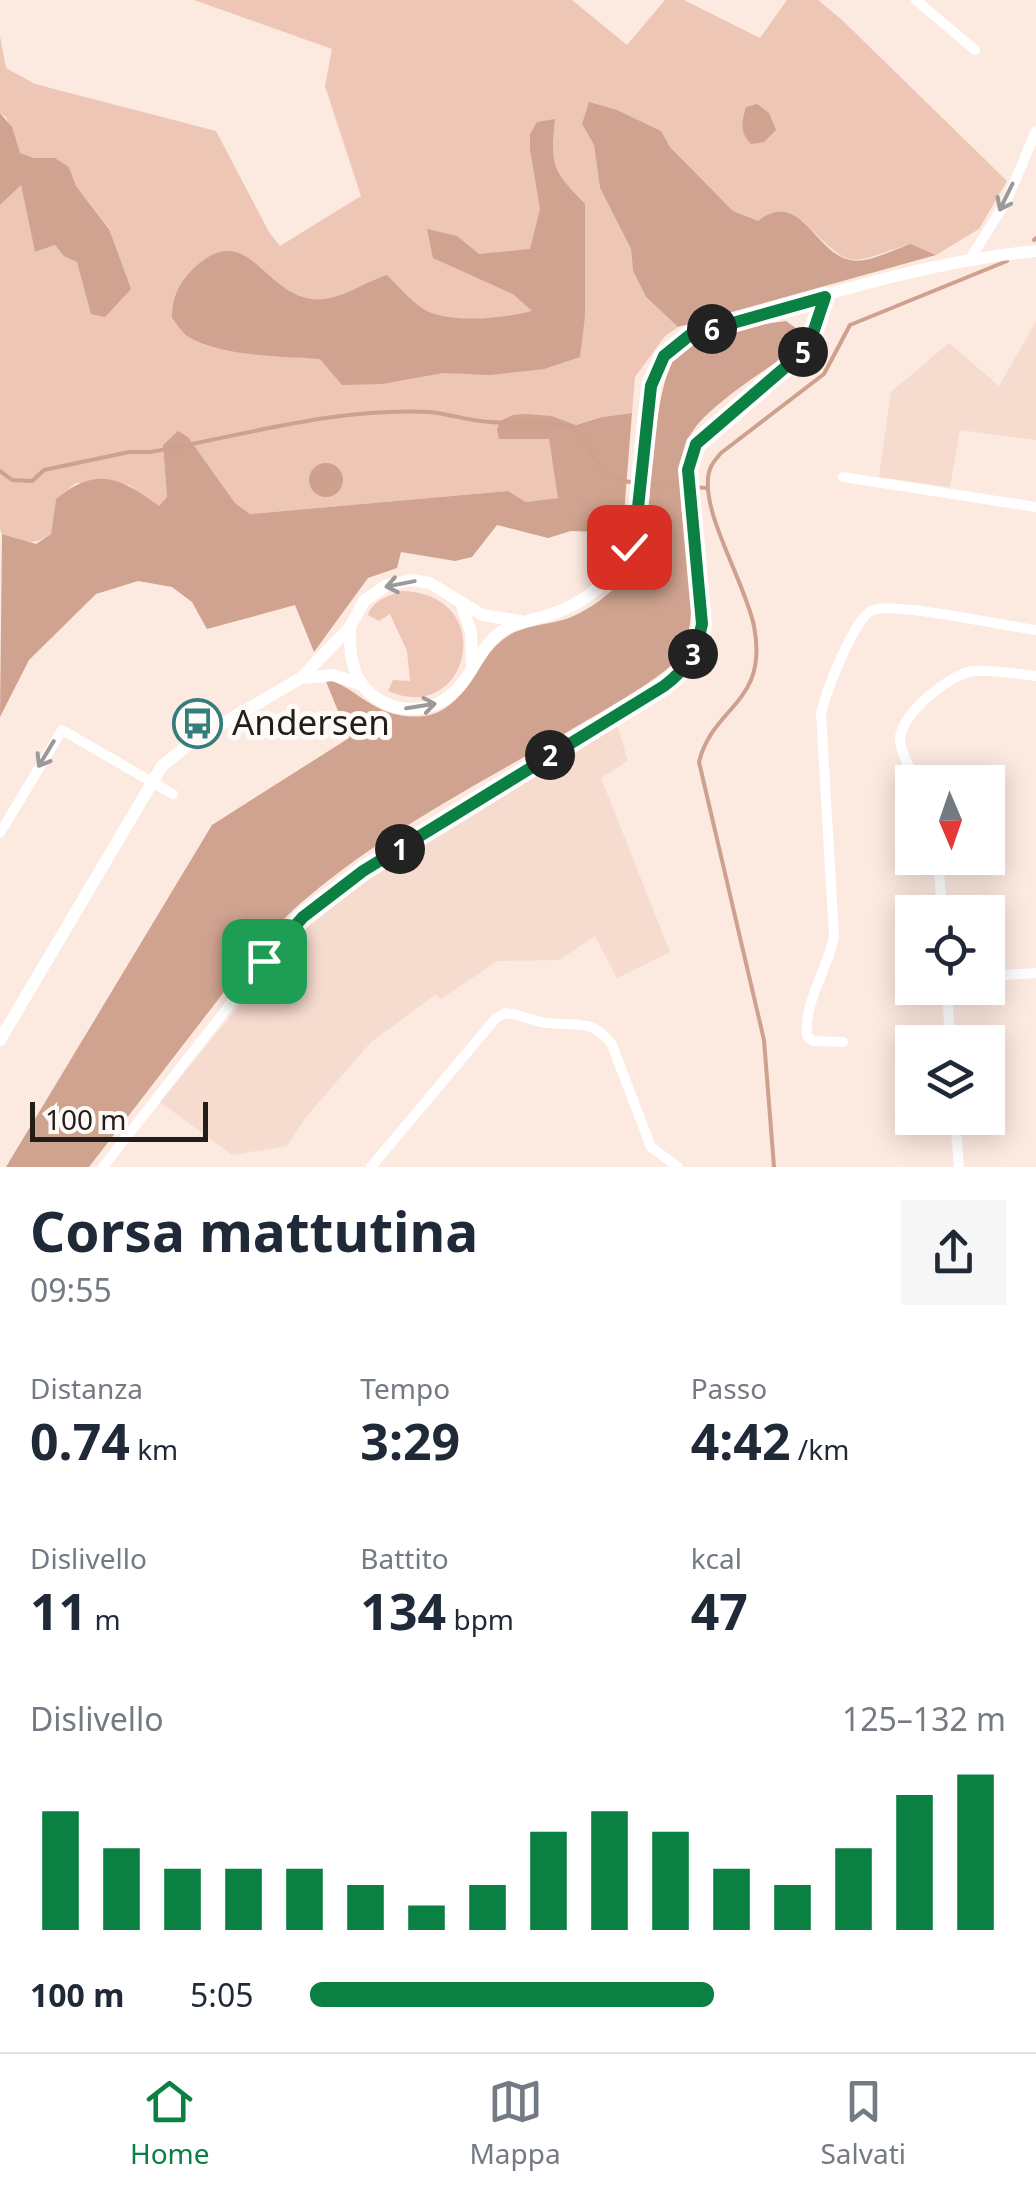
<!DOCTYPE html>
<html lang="it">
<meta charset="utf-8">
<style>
:root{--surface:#fff;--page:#f6f6f7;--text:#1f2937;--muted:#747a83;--line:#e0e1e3;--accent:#0b8043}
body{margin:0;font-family:"Noto Sans",sans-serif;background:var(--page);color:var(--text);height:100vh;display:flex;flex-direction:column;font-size:38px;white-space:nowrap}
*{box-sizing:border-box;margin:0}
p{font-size:32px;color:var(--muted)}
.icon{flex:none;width:55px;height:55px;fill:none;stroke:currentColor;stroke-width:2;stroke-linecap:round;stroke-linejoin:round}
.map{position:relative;height:1167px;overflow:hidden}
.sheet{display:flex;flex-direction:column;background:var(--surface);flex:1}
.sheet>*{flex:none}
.needle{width:65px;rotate:178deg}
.fabs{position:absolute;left:895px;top:765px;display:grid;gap:20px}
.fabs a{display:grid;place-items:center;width:110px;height:110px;border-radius:0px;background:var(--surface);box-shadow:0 5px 25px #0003;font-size:50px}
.scale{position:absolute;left:30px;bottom:25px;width:178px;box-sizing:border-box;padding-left:10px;border:5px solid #231d1a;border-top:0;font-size:28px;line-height:35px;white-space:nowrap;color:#231d1a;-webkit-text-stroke:8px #fefaf8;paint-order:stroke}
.pin{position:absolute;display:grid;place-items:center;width:85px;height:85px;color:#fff;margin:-42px;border-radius:20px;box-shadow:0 5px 15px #0006}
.km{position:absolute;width:50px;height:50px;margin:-25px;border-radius:50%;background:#222;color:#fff;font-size:28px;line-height:50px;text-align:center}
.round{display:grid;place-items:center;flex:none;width:105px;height:105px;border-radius:0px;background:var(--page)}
.head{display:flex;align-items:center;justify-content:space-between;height:170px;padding:0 30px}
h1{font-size:55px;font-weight:700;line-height:75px}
.stats{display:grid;grid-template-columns:repeat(3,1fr);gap:15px;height:170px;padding:10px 30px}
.stats div{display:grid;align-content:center}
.stats b{font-size:50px;font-weight:700}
.stats small{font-size:28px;font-weight:400}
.stats p{font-size:28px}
.chart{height:280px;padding:20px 30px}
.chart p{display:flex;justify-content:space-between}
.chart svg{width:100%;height:180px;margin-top:10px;stroke:var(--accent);stroke-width:6}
ul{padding:0 30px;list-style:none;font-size:32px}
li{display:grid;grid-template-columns:160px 120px 1fr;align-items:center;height:75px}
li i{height:25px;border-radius:12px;background:var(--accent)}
.dock{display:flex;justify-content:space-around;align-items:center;height:140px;border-top:2px solid var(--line);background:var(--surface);font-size:28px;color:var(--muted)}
.dock a{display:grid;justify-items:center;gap:5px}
.dock .on{color:var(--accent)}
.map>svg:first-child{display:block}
</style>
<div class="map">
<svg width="1036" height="1167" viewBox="0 0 1036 1167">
<rect width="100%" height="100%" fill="#fce9e0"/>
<g fill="#f6dbcf">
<path d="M1036 322V440L960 430 950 487 879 477 891 392 949 343 999 386Z"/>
<path d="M617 725 628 761 601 778 670 952 617 978 595 936 559 960 497 961 441 999 435 995 371 1042 306 1117 287 1146 232 1155 160 1102 295 938 346 895 435 836Z"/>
</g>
<g fill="#edc6b5">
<path d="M194 0H572L627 45 665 0H684L760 38 787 0H818L842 20 1007 181 979 229 936 255 911 244C842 265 856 272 802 221L758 222 733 211 670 147 660 131 617 110 582 124 594 145 600 188 631 249 633 271 646 297 678 327 665 336 635 377 632 413 602 417 576 425 552 416 513 415 500 439H549L559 498 526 502 508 491 250 514 235 503 188 437 163 445 167 497 159 507 129 485 76 483 56 499 51 534C28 549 26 539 2 534L0 529V205L21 184 35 252 55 245C72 267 92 261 118 258L109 228 76 186 69 167 55 158H34L19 153 6 117 0 113V36L6 68 35 84 216 131 269 232 280 246 361 196 325 86 332 49Z"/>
<path d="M402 591C500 594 470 727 388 691L393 680 410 681 407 651 390 614 379 621 368 615C373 600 388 596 402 591Z"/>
</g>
<g fill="#cfa38f">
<path d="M589 102 617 110 661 131 670 147 733 211 758 221C800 188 815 253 850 260 868 264 894 249 911 244L936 255 678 327 646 297 633 271 631 249 600 188 594 145 582 124Z"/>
<path d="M757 104 769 113 776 130 764 142 751 144C739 132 742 121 746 107Z"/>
<path d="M0 113 12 127 20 153 34 158H55L69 167 76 186 109 229 131 289 105 317 91 314 77 262 64 256 55 245 35 252 21 185 0 205Z"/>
<path d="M555 119C550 166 552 170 585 204V316L580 357 544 369 490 375 443 373 382 384 342 385 320 359C281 356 221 357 187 336 182 332 176 323 172 318 172 298 178 284 193 269 247 217 262 293 312 299 337 303 364 282 387 275 398 286 409 299 422 308 446 325 505 318 532 311L513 294 433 258 427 229 457 236 479 254 530 249 540 209 530 149V134L537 122Z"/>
<path d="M786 321 800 331 798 347C771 367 701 409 689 438 661 505 716 608 676 660 660 680 594 716 569 731 481 783 386 831 308 897 271 927 243 968 214 1005 172 1059 131 1113 89 1167H6L212 825 349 738 325 679C351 684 367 709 399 715 471 728 467 655 515 632 530 625 550 624 566 619 587 612 614 592 627 574 642 552 647 520 650 494 652 464 658 374 678 354 697 335 760 324 786 321Z"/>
<path d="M632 413 624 514 598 532 571 531 548 538 497 525 472 557 455 561 401 552 397 568 368 578 314 652 295 605 207 629 192 602 172 587 138 581 96 594 29 660 0 717 2 534 36 544 51 534 56 499C97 465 121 478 159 506L167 497 163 445 178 431 188 437 235 503 250 514 508 491 526 502 558 498 549 439H499L497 429 500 421 513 415 526 414 552 416 576 425 602 417Z"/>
</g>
<circle fill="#cda18d" cx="326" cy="480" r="17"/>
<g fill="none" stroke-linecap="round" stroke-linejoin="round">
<g stroke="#cda18d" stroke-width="4">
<path d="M1034 240 1036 238"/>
<path d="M0 471 12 480 32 481 44 470 129 452H150C242 436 336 407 430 412 449 414 470 421 490 422 512 424 546 420 566 426 601 436 581 479 638 483"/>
<path d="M648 484 707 488"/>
<path d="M774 1167 764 1040 699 762C713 705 769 704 754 626 745 583 705 519 708 480 708 469 713 462 721 453L824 374 850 325 1007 261"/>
</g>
<g stroke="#fff" stroke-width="10">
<path d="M916 0 975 50"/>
<path d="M970 259 1007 200 1036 131"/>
<path d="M843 477 1036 507"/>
<path d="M916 782C911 769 900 753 900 738 901 714 950 674 973 671 993 669 1016 674 1036 676"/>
<path d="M0 833 62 730 173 794"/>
<path d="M938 858 942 912"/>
<path d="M912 931C900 943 902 963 902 980L914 989"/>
<path d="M988 976 1036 973"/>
<path d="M947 988 950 1042"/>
<path d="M843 1042 813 1041 807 1036C804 1001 827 971 834 937L821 713C826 693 854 617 873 610 895 602 1005 626 1036 630"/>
<path d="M955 1118 959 1167"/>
<path d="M103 1167 264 961 303 917 363 871 664 686C687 669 700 648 702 618L688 470 696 444 803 352 812 336 825 297"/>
<path d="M371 1167 496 1018 505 1013C520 1014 532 1021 546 1023 573 1026 594 1018 612 1045L651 1147 678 1167"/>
</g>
<g stroke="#fff" stroke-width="12">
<path d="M462 606 471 632 472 664"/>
<path d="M350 627C349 655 352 684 379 700 406 716 441 710 461 685 476 667 482 645 502 631 518 621 535 620 552 614 578 605 604 588 619 565 652 519 641 434 652 379 659 359 672 347 690 335 803 302 919 262 1036 251"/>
<path d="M304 678 333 675 360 684"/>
<path d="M0 1040 162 766 193 741 301 678 350 627 364 601 387 585 411 580 430 583 482 615 520 621"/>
</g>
</g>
<defs><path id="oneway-shaft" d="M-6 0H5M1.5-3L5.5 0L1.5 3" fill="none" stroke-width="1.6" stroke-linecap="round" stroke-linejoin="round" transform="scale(2.5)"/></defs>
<g stroke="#9c9998">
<use href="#oneway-shaft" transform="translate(1006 197) rotate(116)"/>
<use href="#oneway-shaft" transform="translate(400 584) rotate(169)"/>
<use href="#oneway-shaft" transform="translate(421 706) rotate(-9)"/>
<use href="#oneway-shaft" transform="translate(46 754) rotate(121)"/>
</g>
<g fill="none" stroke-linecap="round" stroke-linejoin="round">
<defs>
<path id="route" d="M264 961 303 917 363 871 664 686C686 670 697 651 702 624L688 470 696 444 803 352 812 336 825 297 690 335 664 356 651 386 637 517 629 547"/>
</defs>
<use href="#route" stroke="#fff" stroke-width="20"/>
<use href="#route" stroke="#0b8043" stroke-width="12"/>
</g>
<defs>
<symbol id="bus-ring" viewBox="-11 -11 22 22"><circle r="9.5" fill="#fefaf8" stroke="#347d7d" stroke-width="1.5"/><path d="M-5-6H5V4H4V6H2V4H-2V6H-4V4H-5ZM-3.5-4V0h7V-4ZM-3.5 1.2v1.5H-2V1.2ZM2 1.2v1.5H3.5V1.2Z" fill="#347d7d"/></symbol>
</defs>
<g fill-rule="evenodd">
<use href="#bus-ring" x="170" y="696" width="55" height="55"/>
</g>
<g text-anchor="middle" stroke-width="10" stroke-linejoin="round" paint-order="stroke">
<g font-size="35" fill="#231d1a" stroke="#fefaf8" text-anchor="start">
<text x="232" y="735">Andersen</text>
</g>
</g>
</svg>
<div class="fabs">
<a><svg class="needle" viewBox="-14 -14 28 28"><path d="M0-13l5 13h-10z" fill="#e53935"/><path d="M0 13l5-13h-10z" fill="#747a83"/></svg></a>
<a><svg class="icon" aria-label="locate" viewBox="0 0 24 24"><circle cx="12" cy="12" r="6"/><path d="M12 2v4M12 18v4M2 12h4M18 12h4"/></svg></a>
<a><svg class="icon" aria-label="layers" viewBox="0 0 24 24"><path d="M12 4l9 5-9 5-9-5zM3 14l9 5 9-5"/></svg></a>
</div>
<div class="scale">100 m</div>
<div class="pin" style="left:264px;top:961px;background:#1e9e55"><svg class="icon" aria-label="arrive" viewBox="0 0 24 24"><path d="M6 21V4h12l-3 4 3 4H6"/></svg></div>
<div class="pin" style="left:629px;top:547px;background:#d93025"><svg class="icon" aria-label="check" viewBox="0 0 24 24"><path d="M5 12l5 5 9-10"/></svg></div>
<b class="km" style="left:400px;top:849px">1</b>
<b class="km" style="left:550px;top:755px">2</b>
<b class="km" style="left:693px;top:654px">3</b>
<b class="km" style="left:803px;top:352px">5</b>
<b class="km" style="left:712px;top:329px">6</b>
</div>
<section class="sheet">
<div class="head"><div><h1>Corsa mattutina</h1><p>09:55</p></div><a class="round"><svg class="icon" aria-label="share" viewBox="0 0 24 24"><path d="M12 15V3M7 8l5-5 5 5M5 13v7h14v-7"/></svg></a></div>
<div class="stats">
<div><p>Distanza</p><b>0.74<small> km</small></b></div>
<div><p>Tempo</p><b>3:29</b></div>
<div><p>Passo</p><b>4:42<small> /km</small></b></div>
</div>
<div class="stats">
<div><p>Dislivello</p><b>11<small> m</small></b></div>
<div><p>Battito</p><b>134<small> bpm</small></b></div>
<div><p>kcal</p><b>47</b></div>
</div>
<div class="chart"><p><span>Dislivello</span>125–132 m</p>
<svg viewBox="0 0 160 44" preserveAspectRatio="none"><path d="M5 44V15M15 44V24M25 44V29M35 44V29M45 44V29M55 44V33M65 44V38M75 44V33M85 44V20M95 44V15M105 44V20M115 44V29M125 44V33M135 44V24M145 44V11M155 44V6"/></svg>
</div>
<ul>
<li><b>100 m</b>5:05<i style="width:58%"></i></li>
</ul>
</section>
<nav class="dock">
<a class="on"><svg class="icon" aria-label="home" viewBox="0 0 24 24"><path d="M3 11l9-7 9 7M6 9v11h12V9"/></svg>Home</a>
<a><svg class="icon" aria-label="map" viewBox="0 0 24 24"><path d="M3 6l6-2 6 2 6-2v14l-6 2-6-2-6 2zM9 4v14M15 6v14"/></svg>Mappa</a>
<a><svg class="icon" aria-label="saved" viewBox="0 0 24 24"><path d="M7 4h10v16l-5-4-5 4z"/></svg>Salvati</a>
</nav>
